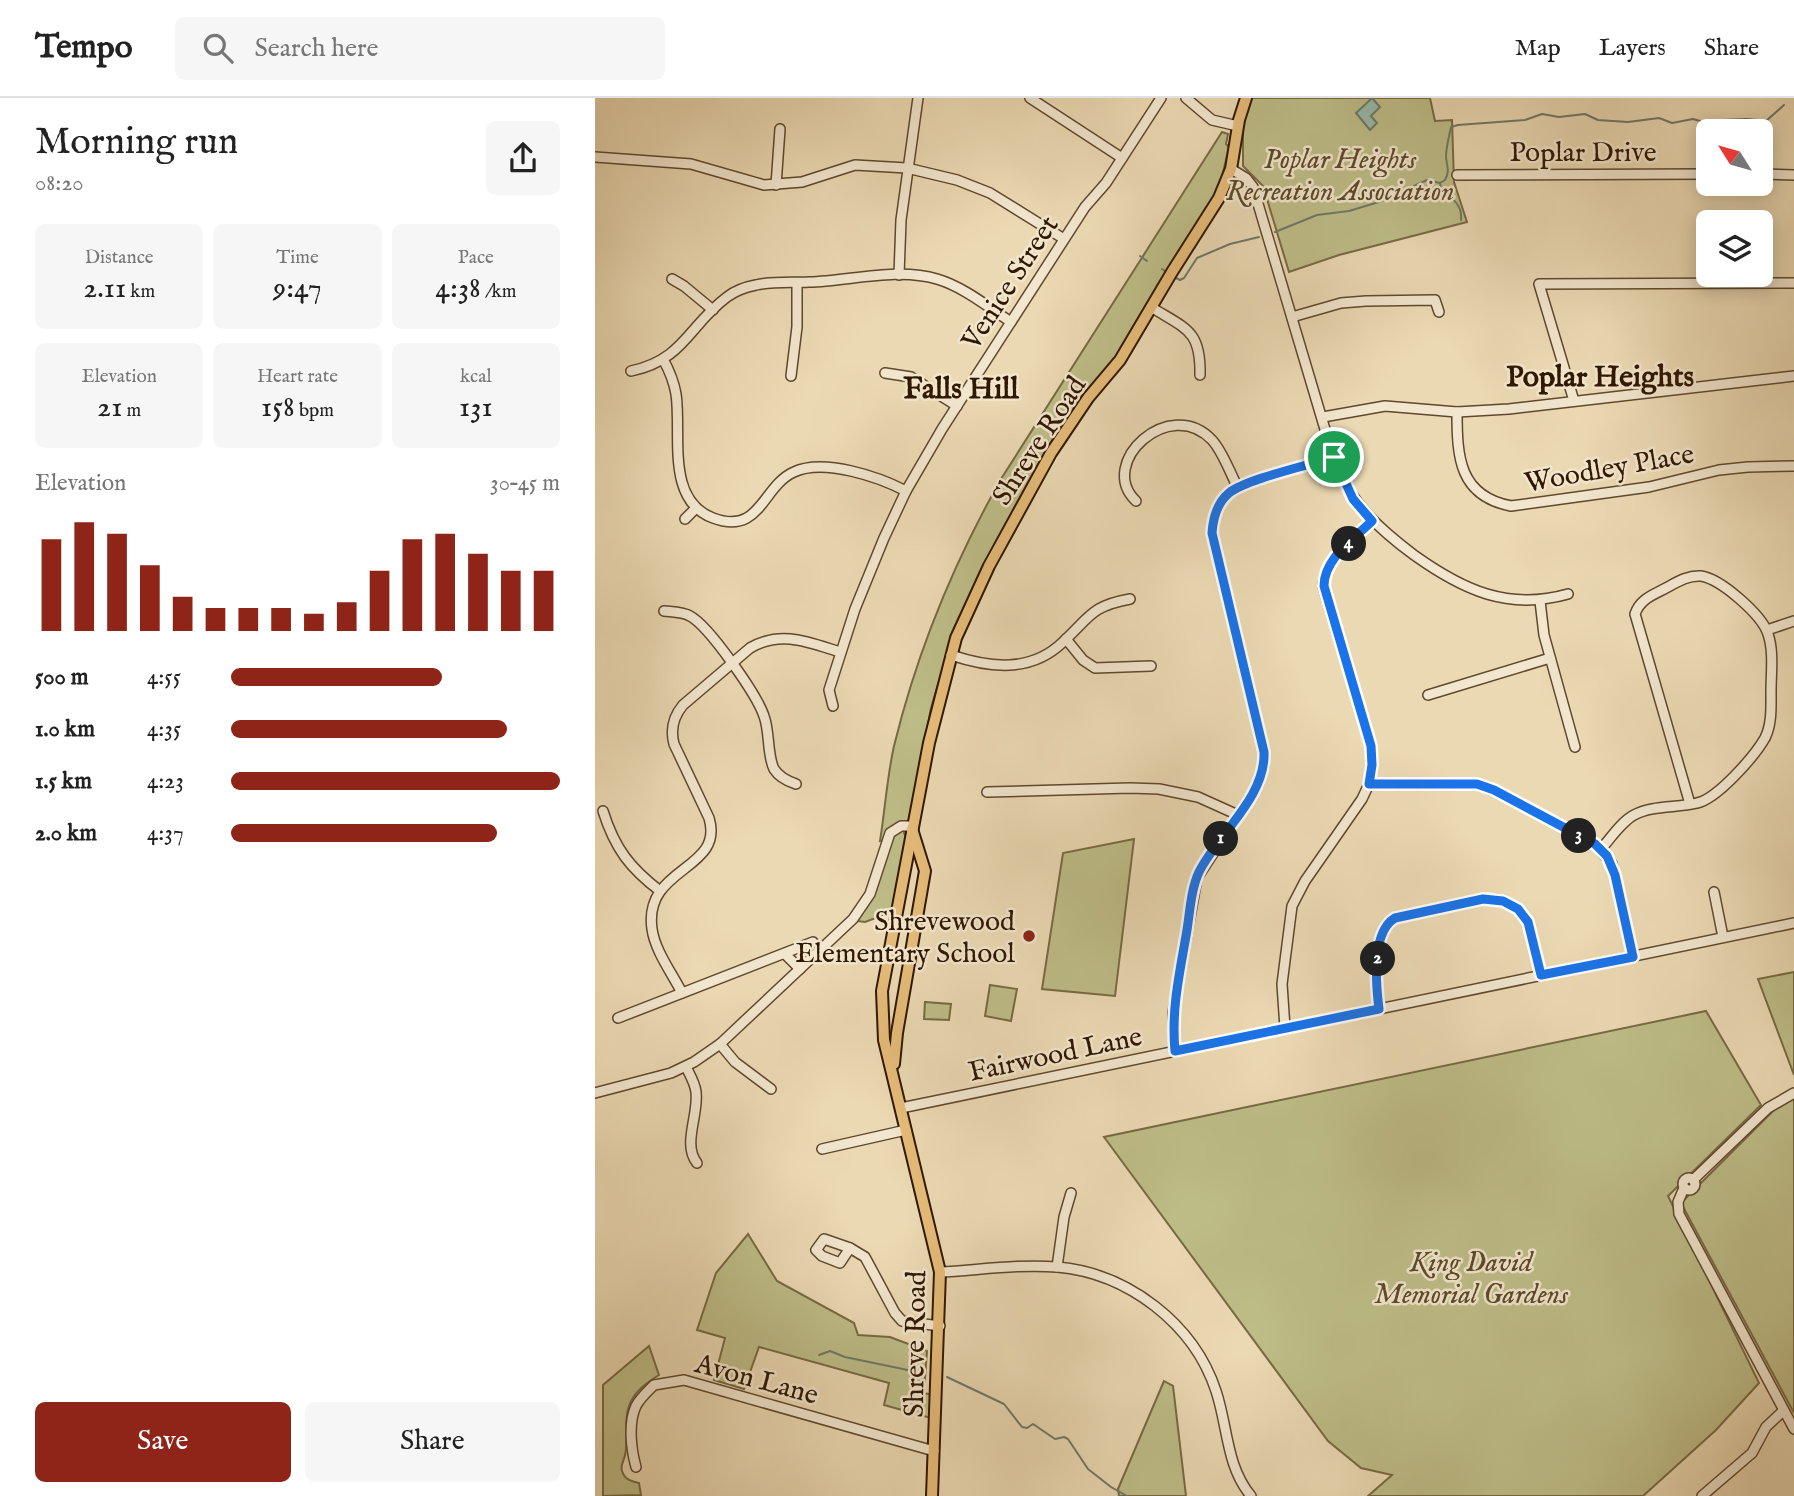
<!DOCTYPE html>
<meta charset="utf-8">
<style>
:root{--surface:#fff;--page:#f6f6f6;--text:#222;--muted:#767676;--line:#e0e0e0;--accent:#8f2418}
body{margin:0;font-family:"IM FELL English",serif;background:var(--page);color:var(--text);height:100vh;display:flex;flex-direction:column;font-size:26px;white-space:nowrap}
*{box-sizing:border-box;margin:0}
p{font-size:23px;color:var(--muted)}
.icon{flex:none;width:38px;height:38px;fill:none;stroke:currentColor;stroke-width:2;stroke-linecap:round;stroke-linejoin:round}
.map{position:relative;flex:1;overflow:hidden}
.panel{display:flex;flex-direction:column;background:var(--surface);width:595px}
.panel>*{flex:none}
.needle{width:46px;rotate:307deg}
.fabs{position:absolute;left:1101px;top:21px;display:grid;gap:14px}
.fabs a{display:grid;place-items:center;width:77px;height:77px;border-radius:10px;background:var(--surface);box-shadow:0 4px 18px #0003;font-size:35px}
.pin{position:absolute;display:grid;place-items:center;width:60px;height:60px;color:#fff;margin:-30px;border:4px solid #fff;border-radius:50%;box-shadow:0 2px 7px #0007}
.km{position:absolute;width:35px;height:35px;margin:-18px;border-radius:50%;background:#222;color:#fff;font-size:19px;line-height:35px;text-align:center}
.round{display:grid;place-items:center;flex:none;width:74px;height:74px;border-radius:10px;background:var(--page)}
.head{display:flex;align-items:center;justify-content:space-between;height:119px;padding:0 35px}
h1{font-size:38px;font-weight:600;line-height:52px}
.metrics{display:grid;grid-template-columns:repeat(3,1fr);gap:10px;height:119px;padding:7px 35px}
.metrics div{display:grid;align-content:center;border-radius:10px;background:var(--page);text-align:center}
.metrics b{font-size:30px;font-weight:600}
.metrics small{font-size:19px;font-weight:400}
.metrics p{font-size:19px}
.chart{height:196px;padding:14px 35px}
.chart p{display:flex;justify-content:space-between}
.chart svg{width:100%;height:126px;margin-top:7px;stroke:var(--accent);stroke-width:6}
.primary-button{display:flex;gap:14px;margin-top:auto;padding:14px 35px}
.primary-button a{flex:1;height:80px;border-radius:10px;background:var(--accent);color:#fff;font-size:28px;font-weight:600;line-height:80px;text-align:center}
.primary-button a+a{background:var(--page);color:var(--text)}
ul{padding:0 35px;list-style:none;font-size:23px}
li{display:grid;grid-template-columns:112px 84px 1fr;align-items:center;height:52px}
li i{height:18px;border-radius:9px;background:var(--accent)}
header{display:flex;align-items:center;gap:42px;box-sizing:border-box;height:98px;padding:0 35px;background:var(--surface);border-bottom:2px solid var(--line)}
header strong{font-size:33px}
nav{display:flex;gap:38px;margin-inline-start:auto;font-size:24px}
.search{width:490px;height:63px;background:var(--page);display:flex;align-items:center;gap:18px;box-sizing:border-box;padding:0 24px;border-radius:10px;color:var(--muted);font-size:26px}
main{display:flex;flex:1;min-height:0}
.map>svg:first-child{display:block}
</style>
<header>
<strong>Tempo</strong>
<div class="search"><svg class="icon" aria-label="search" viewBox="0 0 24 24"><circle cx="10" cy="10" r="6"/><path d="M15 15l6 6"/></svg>Search here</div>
<nav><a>Map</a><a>Layers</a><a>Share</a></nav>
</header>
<main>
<section class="panel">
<div class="head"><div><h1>Morning run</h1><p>08:20</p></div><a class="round"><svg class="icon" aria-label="share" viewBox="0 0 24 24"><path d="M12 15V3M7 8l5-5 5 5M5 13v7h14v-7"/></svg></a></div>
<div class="metrics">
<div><p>Distance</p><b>2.11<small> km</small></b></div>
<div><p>Time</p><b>9:47</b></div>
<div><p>Pace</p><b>4:38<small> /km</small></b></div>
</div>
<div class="metrics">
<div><p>Elevation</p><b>21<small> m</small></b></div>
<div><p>Heart rate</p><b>158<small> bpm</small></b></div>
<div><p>kcal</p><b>131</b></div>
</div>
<div class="chart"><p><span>Elevation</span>30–45 m</p>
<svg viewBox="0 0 160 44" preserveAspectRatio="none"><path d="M5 44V12M15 44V6M25 44V10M35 44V21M45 44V32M55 44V36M65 44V36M75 44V36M85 44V38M95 44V34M105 44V23M115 44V12M125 44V10M135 44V17M145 44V23M155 44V23"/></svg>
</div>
<ul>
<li><b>500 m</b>4:55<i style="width:64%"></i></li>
<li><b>1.0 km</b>4:35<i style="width:84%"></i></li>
<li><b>1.5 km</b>4:23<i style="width:100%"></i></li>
<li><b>2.0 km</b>4:37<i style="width:81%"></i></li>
</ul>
<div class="primary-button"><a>Save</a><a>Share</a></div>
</section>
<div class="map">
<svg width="1199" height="1398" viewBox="0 0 1199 1398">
<rect width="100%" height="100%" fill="#ebd9b3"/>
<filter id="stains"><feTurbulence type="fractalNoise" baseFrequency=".00286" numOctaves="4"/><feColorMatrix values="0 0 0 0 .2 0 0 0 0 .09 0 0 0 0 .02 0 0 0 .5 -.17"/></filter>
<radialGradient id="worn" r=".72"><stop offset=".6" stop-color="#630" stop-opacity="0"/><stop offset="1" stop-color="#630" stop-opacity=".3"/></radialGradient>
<g fill="#bebd88" stroke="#776a44" stroke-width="2">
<path d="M657 0H835L840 23 857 22 859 84 872 124 744 157 694 174 668 88 648 68V27Z"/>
<path d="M627 34 633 36 631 46 634 49 625 87 618 103 530 249 492 298 353 552 336 610 316 715 309 735 311 739 297 814 270 824 262 823 277 800 295 741 285 743C290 712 292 679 299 648 322 554 358 466 406 381Z"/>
<path d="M539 741 520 898 447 891 468 755Z"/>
<path d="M1199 874V977L1163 881Z"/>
<path d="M395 887 422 891 416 923 390 918Z"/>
<path d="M330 904 356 906 354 922 329 921Z"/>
<path d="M1111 913 1166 1007 1073 1098 1164 1285 1121 1332 1048 1398H773L797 1377 766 1370 733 1343 509 1039Z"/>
<path d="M1199 1000V1315L1086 1105 1180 1011Z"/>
<path d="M153 1136 182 1183 259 1225 263 1237 295 1239 332 1253 329 1295 338 1297 336 1320 289 1307 294 1285 164 1249 149 1291 119 1282 130 1240 102 1232 121 1175Z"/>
<path d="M54 1248 64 1277C51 1285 39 1294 34 1308 28 1324 34 1341 30 1357 29 1363 25 1367 27 1373 30 1382 36 1383 44 1385L46 1397 8 1398V1287Z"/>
<path d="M569 1283 578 1288 591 1398H524L523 1391Z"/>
</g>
<path fill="#98baae" stroke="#6e7968" stroke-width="2" d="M777 0 785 9 776 18 782 25 775 32 761 15Z"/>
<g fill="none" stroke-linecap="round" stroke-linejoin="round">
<g stroke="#6e7968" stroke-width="2">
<path d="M845 85 846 92C857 100 868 107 866 122"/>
<path d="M680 134 722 117 754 113 784 104 832 82 845 85 850 82C855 73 852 69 851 59 851 49 854 39 856 29L863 27 930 22 947 16 964 19 990 16 1003 22 1033 24 1064 20 1077 25 1098 21 1105 23 1152 21 1171 23 1189 7"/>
<path d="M545 158 552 163"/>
<path d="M567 171 570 173"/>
<path d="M581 180 585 182 589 180 602 160 635 146 664 139"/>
<path d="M224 1257 235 1253 250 1259 327 1275"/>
<path d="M352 1279 409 1306 427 1329 432 1330 438 1326 460 1341 469 1339 473 1341 493 1371 516 1389 532 1398"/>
</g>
<defs>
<g id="minor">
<path d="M435 0 527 60"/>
<path d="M591 0 617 22 643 28"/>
<path d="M0 59 96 66 169 87 207 84 260 67 312 70 362 82 395 95 469 141"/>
<path d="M636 71 651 80 658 89 740 365C757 406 784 431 819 457 868 492 913 513 973 496"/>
<path d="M1166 76 1199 77"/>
<path d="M862 77 1113 76"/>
<path d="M181 87 185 31"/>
<path d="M304 177 306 122 323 0"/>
<path d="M77 181 89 188 118 212"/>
<path d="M556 209C591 231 606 232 605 277"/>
<path d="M697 219 746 205 771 203 840 202 844 214"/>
<path d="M68 261C74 272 79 284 81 296 87 336 70 402 118 420 166 438 167 388 199 374 229 360 284 379 311 393"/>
<path d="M36 273C89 262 94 227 132 199 140 193 150 189 161 187 178 183 197 185 214 184 255 183 302 169 342 181 369 189 393 209 416 224"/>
<path d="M290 275 316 279 362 308"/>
<path d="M196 278 202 229V185"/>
<path d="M979 303 944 186 1199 185"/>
<path d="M862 314C862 359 864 398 916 408L1054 389 1124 372 1153 369 1199 368"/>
<path d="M728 319 790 308 862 314 914 311 1199 278"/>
<path d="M541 403C501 365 575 297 617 342 628 354 635 375 643 390"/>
<path d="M90 421 101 410"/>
<path d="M945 503 949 537 980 649"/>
<path d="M69 513C77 514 88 514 95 518 114 528 162 597 169 618 175 634 172 657 179 671 184 679 192 683 201 686"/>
<path d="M1172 532 1199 523"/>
<path d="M471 541 488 562 500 570 556 568"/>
<path d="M356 557C395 570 436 575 468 544 495 519 496 508 535 501"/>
<path d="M833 597 955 560"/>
<path d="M238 608 234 592 260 511 289 440 311 393 347 331 490 109 511 85 566 0"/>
<path d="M774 686H882L911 698 1000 746 1017 766 1038 859"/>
<path d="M392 694 535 690 564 691 603 699 643 717"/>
<path d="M8 713C20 751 35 770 65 793"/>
<path d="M1006 751C1016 740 1026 724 1039 717 1057 707 1082 710 1102 705 1122 701 1159 659 1170 640 1177 626 1176 609 1176 594 1176 574 1179 554 1173 536 1167 517 1126 481 1106 478 1093 477 1082 484 1071 490 1058 497 1045 501 1040 516L1095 706"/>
<path d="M1119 794 1128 839"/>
<path d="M190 856 205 871"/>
<path d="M87 895C77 875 60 853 57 831 48 768 130 773 114 720L79 646C75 631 78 619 88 607L155 550C186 532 213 544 245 554"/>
<path d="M784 911C781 887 776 833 800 820L888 801 908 802 923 811 933 824 946 877"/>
<path d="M23 920 218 844"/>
<path d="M690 930 687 886 697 808 710 783 767 701 774 686 777 667 776 648 728 488C729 460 759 441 777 423"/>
<path d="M125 946 140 964 176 991"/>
<path d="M580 953 578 915 602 780 663 687 669 667V654L617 435C618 420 622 405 634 395 651 381 715 367 739 359"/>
<path d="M91 969C95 977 100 985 101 994 104 1017 87 1046 102 1065"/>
<path d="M0 995 76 975 99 964 125 946 258 821 275 796 295 735 306 728H317"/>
<path d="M306 1010 1199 825"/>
<path d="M227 1051 311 1032"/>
<circle cx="1094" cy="1086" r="6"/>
<path d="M1098 1082 1173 1010 1199 995"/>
<path d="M1089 1090 1083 1104 1084 1116 1199 1331"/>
<path d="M229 1141 255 1150 245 1165 227 1158 221 1152Z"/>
<path d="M255 1150 270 1159 300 1215 307 1223 345 1228"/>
<path d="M462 1169 469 1119 476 1095"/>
<path d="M345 1174C384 1172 424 1166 462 1169 533 1175 599 1226 621 1293 633 1329 631 1368 656 1398"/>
<path d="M41 1369C36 1351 33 1325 41 1308 45 1300 53 1293 59 1287L89 1282 339 1353"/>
<path d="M1107 1398 1157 1355 1171 1329 1188 1313"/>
</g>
<g id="major">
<path d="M299 966 302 935 330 773 317 731"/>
<path d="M337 1398 345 1174 289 942 287 893 334 645 361 540 394 468 456 355 493 300 525 262 577 174 624 100 636 71 644 22 651 0"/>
</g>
</defs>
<use href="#minor" stroke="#5f482d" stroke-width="12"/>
<use href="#major" stroke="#301700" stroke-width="14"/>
<use href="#minor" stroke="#f2e6ce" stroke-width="9"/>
<use href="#major" stroke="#e6bc7a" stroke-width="10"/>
</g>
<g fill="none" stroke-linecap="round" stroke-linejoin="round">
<defs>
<path id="route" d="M739 359 758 401 777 423C759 441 729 460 729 488L776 648 777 667 774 686H882L899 692 1000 746 1012 758 1020 777 1038 859 946 877 933 824 923 811 908 803 888 801 800 820C776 834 781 887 784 911L580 953C576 910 585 874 592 832 595 813 596 791 604 774 623 736 671 699 669 654L617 435C618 420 622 405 634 395 651 381 715 367 739 359Z"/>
</defs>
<use href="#route" stroke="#fff" stroke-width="14"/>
<use href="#route" stroke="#1a73e8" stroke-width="9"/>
</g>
<circle fill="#8f2418" stroke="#f2e6ce" stroke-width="2.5" cx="434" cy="838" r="7"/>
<g text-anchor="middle" stroke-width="5" stroke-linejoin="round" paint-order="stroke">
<g font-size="28" fill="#301700" stroke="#f2e6ce">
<text x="988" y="63">Poplar Drive</text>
<text transform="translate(414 184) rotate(-57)" y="10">Venice Street</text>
<text transform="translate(443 342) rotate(-57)" y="10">Shreve Road</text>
<text transform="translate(1014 369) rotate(-10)" y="10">Woodley Place</text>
<text transform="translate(460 955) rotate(-12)" y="10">Fairwood Lane</text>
<text transform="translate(319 1246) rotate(-89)" y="10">Shreve Road</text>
<text transform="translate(162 1280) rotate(15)" y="10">Avon Lane</text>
</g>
<g font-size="28" font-style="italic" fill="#5b4929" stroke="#f2e6ce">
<text x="745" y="70">Poplar Heights<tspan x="745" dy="32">Recreation Association</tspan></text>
<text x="876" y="1173">King David<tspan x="876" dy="32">Memorial Gardens</tspan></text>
</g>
<g font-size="28" fill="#301700" stroke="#f2e6ce" text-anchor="end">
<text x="420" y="832">Shrevewood<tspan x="420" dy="32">Elementary School</tspan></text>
</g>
<g font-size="30" font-weight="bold" fill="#301700" stroke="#f2e6ce">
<text x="1005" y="288">Poplar Heights</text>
<text x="366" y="300">Falls Hill</text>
</g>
</g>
<rect width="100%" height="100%" filter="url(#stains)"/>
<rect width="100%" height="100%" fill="url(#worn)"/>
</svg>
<div class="fabs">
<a><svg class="needle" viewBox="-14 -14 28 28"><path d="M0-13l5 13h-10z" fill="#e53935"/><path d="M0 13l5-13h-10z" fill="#767676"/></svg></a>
<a><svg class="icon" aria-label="layers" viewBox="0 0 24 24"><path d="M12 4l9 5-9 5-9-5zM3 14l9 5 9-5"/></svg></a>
</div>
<div class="pin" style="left:739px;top:359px;background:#1e9e55"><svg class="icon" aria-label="arrive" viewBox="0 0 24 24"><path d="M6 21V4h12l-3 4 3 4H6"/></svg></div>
<b class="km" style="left:626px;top:741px">1</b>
<b class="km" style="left:783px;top:861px">2</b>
<b class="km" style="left:984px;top:738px">3</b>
<b class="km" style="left:754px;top:446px">4</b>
</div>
</main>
